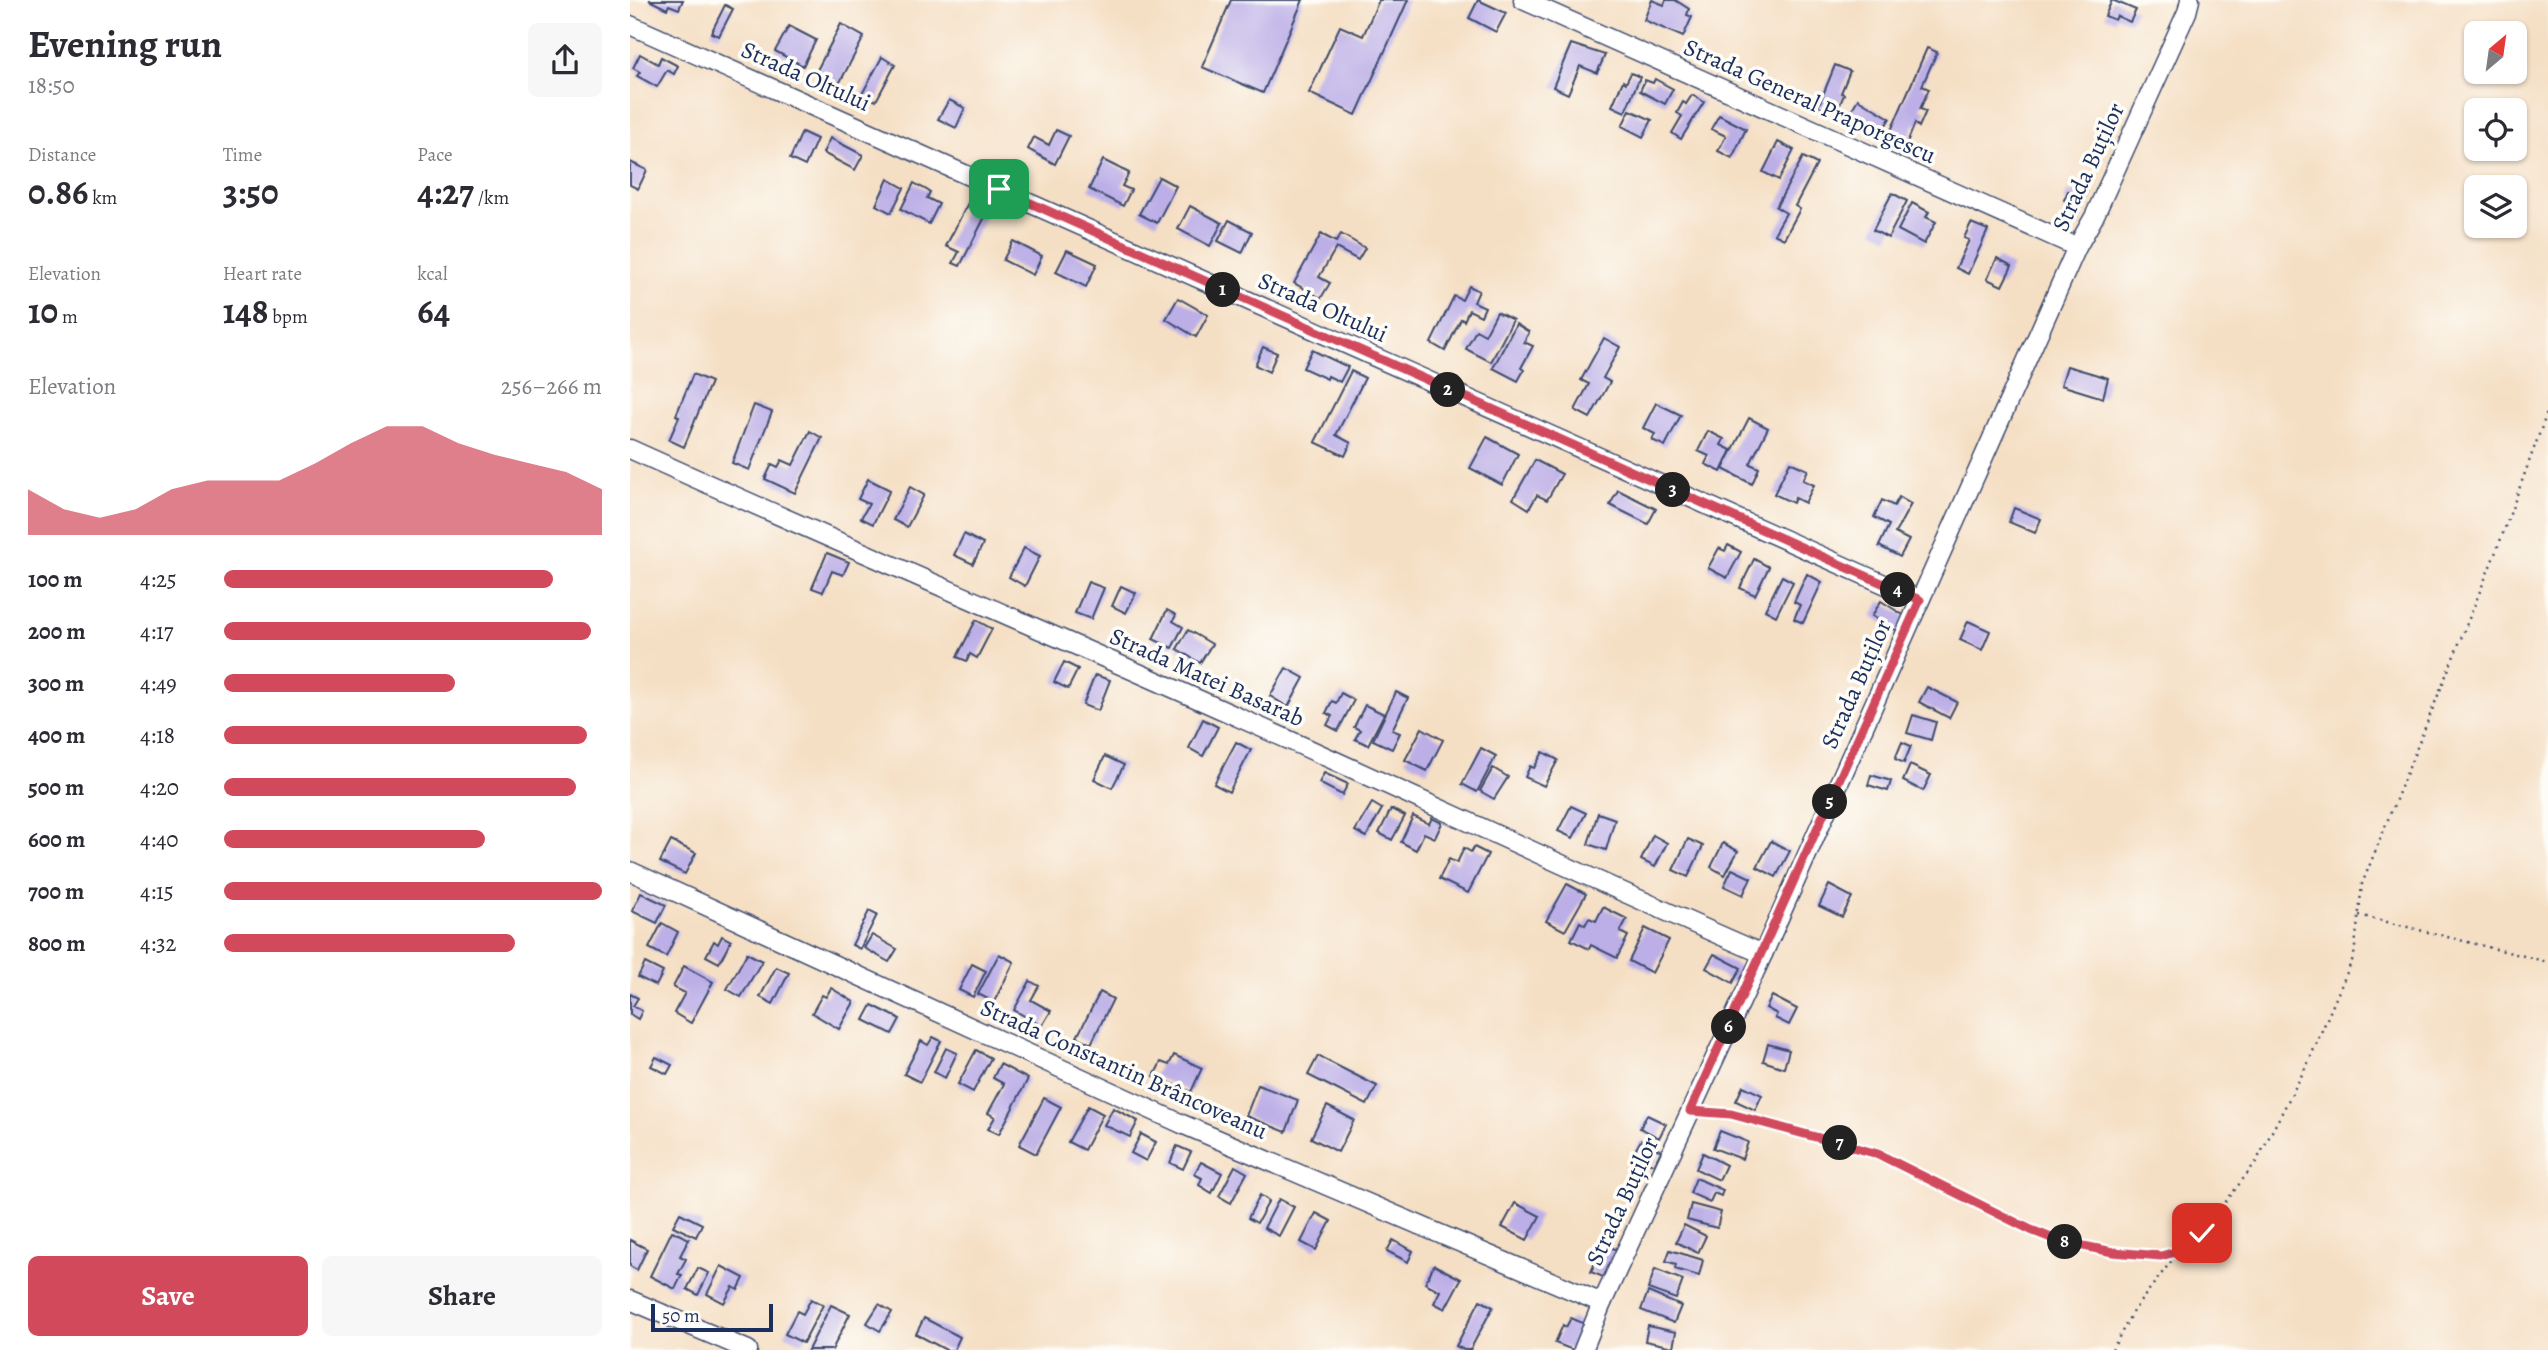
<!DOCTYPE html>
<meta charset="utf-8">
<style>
:root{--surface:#fff;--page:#f7f7f7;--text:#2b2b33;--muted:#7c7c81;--accent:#d1495b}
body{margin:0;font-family:Alegreya,serif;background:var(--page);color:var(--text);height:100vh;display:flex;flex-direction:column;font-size:26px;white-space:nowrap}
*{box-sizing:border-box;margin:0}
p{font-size:23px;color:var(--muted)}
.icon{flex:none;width:38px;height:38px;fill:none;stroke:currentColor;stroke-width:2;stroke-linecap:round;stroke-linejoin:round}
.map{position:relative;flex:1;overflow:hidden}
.panel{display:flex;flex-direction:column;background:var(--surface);width:630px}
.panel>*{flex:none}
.needle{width:46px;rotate:29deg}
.buttons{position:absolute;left:1834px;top:21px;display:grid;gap:14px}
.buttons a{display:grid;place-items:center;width:63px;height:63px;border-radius:10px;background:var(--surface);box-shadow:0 2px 5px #0004;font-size:35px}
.scale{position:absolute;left:21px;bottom:18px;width:122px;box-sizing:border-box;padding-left:7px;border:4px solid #1b2f5e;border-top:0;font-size:19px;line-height:24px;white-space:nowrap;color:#1b2f5e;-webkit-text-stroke:5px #fdfcf7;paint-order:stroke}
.pin{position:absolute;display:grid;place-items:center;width:60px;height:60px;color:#fff;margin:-30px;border-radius:14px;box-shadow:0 4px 10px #0006}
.km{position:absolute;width:35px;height:35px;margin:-18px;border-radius:50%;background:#222;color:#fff;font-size:19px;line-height:35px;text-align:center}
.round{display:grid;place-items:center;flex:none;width:74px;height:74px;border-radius:10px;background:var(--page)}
.summary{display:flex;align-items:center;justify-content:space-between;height:119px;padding:0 28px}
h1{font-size:38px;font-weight:700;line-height:52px}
.stats{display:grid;grid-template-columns:repeat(3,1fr);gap:10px;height:119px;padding:7px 28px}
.stats div{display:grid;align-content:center}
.stats b{font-size:35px;font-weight:700}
.stats small{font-size:19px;font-weight:400}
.stats p{font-size:19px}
.chart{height:196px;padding:14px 28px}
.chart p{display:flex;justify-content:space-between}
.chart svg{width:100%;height:126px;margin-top:7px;fill:var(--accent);opacity:.7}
.primary-button{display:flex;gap:14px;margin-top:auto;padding:14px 28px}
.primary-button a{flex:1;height:80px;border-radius:10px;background:var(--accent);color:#fff;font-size:28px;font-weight:700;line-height:80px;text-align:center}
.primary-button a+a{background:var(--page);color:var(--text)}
ul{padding:0 28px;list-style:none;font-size:23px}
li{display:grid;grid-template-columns:112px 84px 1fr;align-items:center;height:52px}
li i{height:18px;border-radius:9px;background:var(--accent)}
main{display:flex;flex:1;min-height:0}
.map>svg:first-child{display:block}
</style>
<main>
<section class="panel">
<div class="summary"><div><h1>Evening run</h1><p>18:50</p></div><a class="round"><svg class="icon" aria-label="share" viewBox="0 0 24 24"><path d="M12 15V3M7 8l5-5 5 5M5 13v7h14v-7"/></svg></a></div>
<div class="stats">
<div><p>Distance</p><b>0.86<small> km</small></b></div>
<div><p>Time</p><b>3:50</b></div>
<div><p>Pace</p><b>4:27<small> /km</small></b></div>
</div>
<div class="stats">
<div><p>Elevation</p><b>10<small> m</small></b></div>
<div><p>Heart rate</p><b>148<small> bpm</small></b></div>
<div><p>kcal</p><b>64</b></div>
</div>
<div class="chart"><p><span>Elevation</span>256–266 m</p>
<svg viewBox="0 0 160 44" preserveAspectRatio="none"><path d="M0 44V28L10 35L20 38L30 35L40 28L50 25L60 25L70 25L80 19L90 12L100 6L110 6L120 12L130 16L140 19L150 22L160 28V44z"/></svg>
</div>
<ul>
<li><b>100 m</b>4:25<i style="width:87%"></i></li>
<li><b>200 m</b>4:17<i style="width:97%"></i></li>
<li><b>300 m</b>4:49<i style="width:61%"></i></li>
<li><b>400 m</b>4:18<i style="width:96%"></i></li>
<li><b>500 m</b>4:20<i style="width:93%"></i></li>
<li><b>600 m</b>4:40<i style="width:69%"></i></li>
<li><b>700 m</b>4:15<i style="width:100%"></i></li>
<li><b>800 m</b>4:32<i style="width:77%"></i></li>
</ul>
<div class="primary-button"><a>Save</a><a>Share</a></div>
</section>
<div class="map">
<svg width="1918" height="1350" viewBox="0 0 1918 1350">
<rect width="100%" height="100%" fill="#fdfcf7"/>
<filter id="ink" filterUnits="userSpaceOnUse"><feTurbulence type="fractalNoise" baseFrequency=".0143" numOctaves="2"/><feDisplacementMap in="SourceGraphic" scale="14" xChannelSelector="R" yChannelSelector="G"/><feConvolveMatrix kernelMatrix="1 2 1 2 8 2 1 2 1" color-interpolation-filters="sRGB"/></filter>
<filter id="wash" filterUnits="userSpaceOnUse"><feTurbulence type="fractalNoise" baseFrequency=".00686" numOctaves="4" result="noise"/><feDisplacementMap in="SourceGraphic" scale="28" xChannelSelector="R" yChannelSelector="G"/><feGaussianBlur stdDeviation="1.57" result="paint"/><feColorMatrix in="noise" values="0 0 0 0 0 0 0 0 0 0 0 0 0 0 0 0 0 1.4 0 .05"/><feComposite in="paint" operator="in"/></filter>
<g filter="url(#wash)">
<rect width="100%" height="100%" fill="#f5dfc4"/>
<g id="blocks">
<g fill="#bcafe7">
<path d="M19 0H53L49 9 39 5 37 9Z"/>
<path d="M601 0H673L633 93 572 67Z"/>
<path d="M749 0H778L726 115 679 93 710 26 733 36Z"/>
<path d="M848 0 876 13 866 32 839 18Z"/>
<path d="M1022 0 1034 5 1036 0H1045L1059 9 1057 15 1062 17 1053 37 1014 20Z"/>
<path d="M1482 0 1506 10 1500 22 1487 16 1485 20 1475 16Z"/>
<path d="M95 5 103 9 89 36 81 33Z"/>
<path d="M211 24 234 37 209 84 186 72Z"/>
<path d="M159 26 186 40 173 66 145 51Z"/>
<path d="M941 44 975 55 967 73 950 66 938 94 923 87Z"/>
<path d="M1297 48 1307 52 1292 86 1299 89 1290 109 1296 111 1289 127 1285 123 1277 143 1259 135Z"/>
<path d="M10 54 28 64 31 57 48 66 44 74 37 70 27 87 7 76 10 72 3 68Z"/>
<path d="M252 57 265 65 246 101 232 94Z"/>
<path d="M1205 65 1220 71 1211 93 1214 94 1209 107 1203 104 1200 111 1188 107Z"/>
<path d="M1001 73 1010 77 995 112 982 106 993 81 996 83Z"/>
<path d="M1025 79 1043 89 1035 104 1010 91 1015 80 1023 83Z"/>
<path d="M1062 95 1074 102 1051 139 1042 133 1052 116 1047 113 1053 102 1056 104Z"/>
<path d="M1228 99 1260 118 1251 133 1219 114Z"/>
<path d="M319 100 335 108 326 128 308 119Z"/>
<path d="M1000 110 1022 120 1013 137 992 126Z"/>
<path d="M1089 115 1116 129 1102 158 1088 151 1096 136 1081 129Z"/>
<path d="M426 130 439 136 425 164 398 149 404 137 419 145Z"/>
<path d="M172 132 187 139 175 166 160 159Z"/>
<path d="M200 138 233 155 225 170 193 153Z"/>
<path d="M1148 142 1164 150 1149 180 1133 172Z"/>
<path d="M1173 157 1187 164 1165 206 1170 209 1154 239 1144 234 1156 213 1146 207Z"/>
<path d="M473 160 499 173 492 186 501 190 493 206 459 189Z"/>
<path d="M0 162 17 170 8 189 0 185Z"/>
<path d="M529 177 546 186 527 223 509 214Z"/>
<path d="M258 179 274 188 261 213 246 205Z"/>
<path d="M284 183 300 192 297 198 309 204 299 224 271 209Z"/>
<path d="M1446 185 1458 189 1446 219 1434 214 1439 202 1434 200 1438 191 1443 193Z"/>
<path d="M1262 193 1277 201 1258 238 1243 230Z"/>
<path d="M342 195 361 205 330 266 323 263 329 252 316 246Z"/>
<path d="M1282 203 1299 212 1296 217 1306 222 1294 244 1268 230Z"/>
<path d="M560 206 592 223 580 246 548 229Z"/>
<path d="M599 220 622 232 612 253 588 241Z"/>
<path d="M1341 223 1358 230 1338 274 1326 268 1339 240 1334 238Z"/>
<path d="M691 234 706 242 711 234 735 248 728 260 706 248 689 277 700 283 691 298 664 283Z"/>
<path d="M383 241 412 256 403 275 373 260Z"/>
<path d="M437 250 467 264 456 287 426 272Z"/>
<path d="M1367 258 1382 266 1372 286 1357 279Z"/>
<path d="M839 286 849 291 844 302 855 307 851 316 839 310 834 321 831 319 815 351 801 343 824 296 832 300Z"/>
<path d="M548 298 578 315 566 337 536 319Z"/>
<path d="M867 312 883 320 861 362 836 349 846 330 855 335Z"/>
<path d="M886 324 899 332 894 342 903 346 891 368 894 370 888 381 863 368Z"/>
<path d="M974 338 990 347 973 378 980 382 960 418 945 410 959 384 951 380Z"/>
<path d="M633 347 647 353 639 372 625 365Z"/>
<path d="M682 350 718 367 710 382 698 376 697 379 673 368Z"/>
<path d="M1437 366 1478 378 1473 398 1431 385Z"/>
<path d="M721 371 735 378 706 435 721 443 715 456 685 442Z"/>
<path d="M63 374 81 382 54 447 39 440 49 417 46 415Z"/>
<path d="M1026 403 1051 415 1035 446 1022 440 1025 434 1013 428Z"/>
<path d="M124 405 142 412 119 470 102 463Z"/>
<path d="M1119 418 1138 428 1120 464 1129 468 1122 484 1093 469Z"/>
<path d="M180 431 192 438 165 493 135 479 142 464 148 467 152 460 163 465Z"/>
<path d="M1078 431 1094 439 1091 445 1101 450 1091 472 1075 464 1079 456 1068 451Z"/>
<path d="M857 437 888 454 872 485 840 468Z"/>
<path d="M905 460 932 474 917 500 907 495 899 509 883 499Z"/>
<path d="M1160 462 1178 470 1173 480 1184 485 1175 503 1165 498 1163 503 1144 494Z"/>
<path d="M238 479 260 490 243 524 231 518 239 504 228 499Z"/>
<path d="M280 487 294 495 277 527 263 520Z"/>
<path d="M988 490 1026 509 1018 524 980 505Z"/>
<path d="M1269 497 1281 504 1265 533 1279 540 1270 557 1249 546 1259 525 1244 517 1252 500 1264 506Z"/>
<path d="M1384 508 1411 519 1405 533 1379 522Z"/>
<path d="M334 534 353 544 343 564 324 555Z"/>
<path d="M1098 545 1111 552 1097 578 1078 568 1089 548 1095 551Z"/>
<path d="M394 548 410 556 395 586 379 577Z"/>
<path d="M197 553 219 562 213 575 202 571 193 592 182 588Z"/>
<path d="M1124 559 1139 567 1125 595 1110 588Z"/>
<path d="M1177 574 1192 582 1173 623 1164 619 1170 605 1164 602Z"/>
<path d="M1152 576 1163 582 1146 616 1135 610Z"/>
<path d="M458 582 474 588 461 619 445 613Z"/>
<path d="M491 586 506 593 496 613 482 606Z"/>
<path d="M1251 601 1278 618 1269 632 1242 616Z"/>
<path d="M537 610 546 615 543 621 553 627 542 648 523 639Z"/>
<path d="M346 620 362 629 347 658 340 654 337 661 327 657Z"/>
<path d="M1338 621 1360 631 1352 650 1330 640Z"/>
<path d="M558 630 582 644 570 663 547 649Z"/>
<path d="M434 662 448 669 438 689 424 682Z"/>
<path d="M656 668 674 678 658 707 640 696Z"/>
<path d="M465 675 480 680 468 711 453 705Z"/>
<path d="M1297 687 1327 702 1319 718 1289 702Z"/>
<path d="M766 692 778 698 762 730 770 733 762 749 743 740Z"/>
<path d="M711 693 724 700 708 731 697 725 702 716 696 713 702 701 706 703Z"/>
<path d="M735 705 754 714 738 745 725 739 730 730 724 727Z"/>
<path d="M1283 715 1306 722 1301 740 1277 733Z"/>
<path d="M573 719 588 727 573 756 559 748Z"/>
<path d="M792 728 813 740 797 771 775 760Z"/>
<path d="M606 742 621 750 599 792 584 784Z"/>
<path d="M1272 742 1281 746 1274 763 1265 759Z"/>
<path d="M851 748 866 756 847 792 832 784Z"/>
<path d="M913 752 928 760 914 786 895 777 900 766 904 768Z"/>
<path d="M475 756 494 765 482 788 464 779Z"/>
<path d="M1280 765 1301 775 1293 791 1273 781Z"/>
<path d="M863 768 878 777 864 799 850 791Z"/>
<path d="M694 773 718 784 712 795 689 783Z"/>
<path d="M1241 775 1261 781 1258 791 1238 785Z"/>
<path d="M742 803 752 809 736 837 725 831Z"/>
<path d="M941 806 956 813 943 838 928 831Z"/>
<path d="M761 809 775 816 762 840 749 833Z"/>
<path d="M968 813 985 819 976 850 958 844Z"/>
<path d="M783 816 799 824 802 818 812 823 805 838 794 833 786 850 771 842Z"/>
<path d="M1023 835 1037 843 1025 867 1011 860Z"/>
<path d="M1058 839 1073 846 1058 877 1043 870Z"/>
<path d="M41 841 66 853 55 874 30 862Z"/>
<path d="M1141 841 1160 851 1146 877 1127 867Z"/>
<path d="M1093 843 1108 851 1095 875 1081 867Z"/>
<path d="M844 847 858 854 838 893 809 879 819 859 827 863 834 848 841 852Z"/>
<path d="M1102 869 1121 878 1113 895 1094 886Z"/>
<path d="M937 884 956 894 935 931 916 921Z"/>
<path d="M1199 885 1222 897 1212 917 1189 906Z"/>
<path d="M11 893 36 905 27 923 2 911Z"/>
<path d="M973 907 997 919 990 932 998 936 987 958 961 945 959 949 941 940 950 922 955 925 959 918 966 921Z"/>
<path d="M239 911 247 915 230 949 222 945Z"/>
<path d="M32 923 48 932 36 957 19 948Z"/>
<path d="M1015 928 1039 940 1022 973 999 961Z"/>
<path d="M242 935 267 949 259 962 234 948Z"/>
<path d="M92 936 101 941 89 963 76 956 84 941 88 944Z"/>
<path d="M117 953 132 961 111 997 97 989Z"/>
<path d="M369 954 384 962 364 1002 348 994Z"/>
<path d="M1084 954 1111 968 1103 983 1076 968Z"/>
<path d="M15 963 33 972 26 986 8 977Z"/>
<path d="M342 964 356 971 343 997 329 990Z"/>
<path d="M54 966 83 982 61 1023 44 1013 55 993 43 987Z"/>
<path d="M146 967 159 973 143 1004 130 997Z"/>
<path d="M400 981 409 986 401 1000 421 1011 412 1026 384 1010Z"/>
<path d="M201 988 224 1002 209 1029 182 1013 192 995 196 997Z"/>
<path d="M470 992 483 999 461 1044 447 1037Z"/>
<path d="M0 994 8 998 3 1006 12 1011 8 1019 0 1014Z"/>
<path d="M1142 996 1167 1009 1159 1025 1145 1018 1147 1014 1136 1008Z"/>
<path d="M242 1005 270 1019 262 1034 234 1020Z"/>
<path d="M303 1037 311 1041 290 1082 274 1074 291 1041 298 1045Z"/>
<path d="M1138 1044 1159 1050 1154 1068 1133 1061Z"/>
<path d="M316 1048 327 1053 315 1078 304 1072Z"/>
<path d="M346 1050 361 1058 343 1092 328 1084Z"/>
<path d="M544 1055 572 1068 561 1092 524 1076 531 1062 539 1065Z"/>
<path d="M688 1056 747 1086 737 1105 678 1075Z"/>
<path d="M26 1057 42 1065 37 1074 21 1066Z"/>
<path d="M370 1064 398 1079 369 1134 358 1129 365 1117 358 1113 374 1084 363 1078Z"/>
<path d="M628 1085 668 1100 656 1132 616 1116Z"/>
<path d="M1113 1086 1132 1095 1125 1110 1106 1101Z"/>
<path d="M414 1098 431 1107 406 1154 389 1145Z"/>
<path d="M458 1106 473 1114 454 1150 438 1142Z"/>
<path d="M697 1106 724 1120 708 1152 681 1138Z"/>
<path d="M483 1108 508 1121 500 1137 474 1125Z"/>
<path d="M1017 1115 1036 1124 1029 1138 1010 1128Z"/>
<path d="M1090 1131 1118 1142 1112 1159 1083 1148Z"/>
<path d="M511 1134 526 1142 516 1161 501 1153Z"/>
<path d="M1011 1140 1031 1151 1024 1165 1003 1154Z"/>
<path d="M547 1146 561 1152 553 1169 540 1163Z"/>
<path d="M1073 1153 1096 1165 1089 1180 1066 1169Z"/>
<path d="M571 1162 592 1173 582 1193 569 1185 572 1178 564 1174Z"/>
<path d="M605 1166 617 1173 601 1203 589 1196Z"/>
<path d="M1066 1178 1093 1190 1091 1196 1084 1193 1080 1202 1060 1193Z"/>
<path d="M630 1195 639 1201 627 1223 618 1218Z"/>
<path d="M649 1199 664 1207 649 1236 634 1228Z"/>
<path d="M885 1203 910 1216 897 1240 872 1227Z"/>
<path d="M1061 1204 1091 1212 1087 1228 1057 1220Z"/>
<path d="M50 1213 72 1224 66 1237 43 1226Z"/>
<path d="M686 1213 701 1221 686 1250 671 1242Z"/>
<path d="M1054 1225 1076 1236 1068 1253 1046 1242Z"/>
<path d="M42 1231 59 1239 50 1256 56 1259 48 1274 52 1275 45 1289 20 1276Z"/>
<path d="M0 1240 17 1249 7 1270 0 1266Z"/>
<path d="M763 1240 783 1251 778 1262 757 1251Z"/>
<path d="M973 1244 990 1251 978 1279 961 1272Z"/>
<path d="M1040 1250 1073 1260 1069 1276 1045 1269 1046 1264 1036 1261Z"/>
<path d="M804 1265 831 1279 815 1309 804 1303 810 1291 795 1283Z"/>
<path d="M91 1266 114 1278 108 1290 103 1287 94 1303 77 1294Z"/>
<path d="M68 1268 79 1273 68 1295 57 1289Z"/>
<path d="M1025 1269 1053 1280 1046 1299 1018 1289Z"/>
<path d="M1018 1292 1051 1306 1044 1323 1011 1310Z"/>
<path d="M181 1299 193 1305 173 1343 155 1334 167 1311 173 1314Z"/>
<path d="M850 1300 863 1307 840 1350H834L826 1346Z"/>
<path d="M249 1304 262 1312 250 1331 237 1323Z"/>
<path d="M201 1305 220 1314 202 1350H178Z"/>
<path d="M294 1318 330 1337 324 1350H316L286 1334Z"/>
<path d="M941 1318 955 1324 943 1350 925 1343 933 1325 936 1327Z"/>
<path d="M1018 1326 1046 1332 1043 1347 1015 1341Z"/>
</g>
</g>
</g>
<g filter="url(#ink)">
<use href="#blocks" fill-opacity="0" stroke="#3c496d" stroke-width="2"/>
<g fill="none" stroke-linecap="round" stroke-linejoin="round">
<defs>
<g id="street">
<path d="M893 0 1447 247"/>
<path d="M0 25 1290 600"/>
<path d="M0 449C203 541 407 627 610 718 785 796 957 878 1133 954"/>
<path d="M0 871 552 1124 972 1303"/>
<path d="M0 1300 118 1350"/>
<path d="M953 1350 972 1303 1133 954 1447 247 1464 217 1557 12 1560 0"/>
</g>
</defs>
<use href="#street" stroke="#3c496d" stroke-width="21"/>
<g stroke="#3c496d" stroke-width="2.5" stroke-dasharray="2 5" stroke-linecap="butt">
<path d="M1729 915 1918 962"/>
<path d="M1078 1112 1101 1113 1248 1154 1401 1230 1429 1241 1483 1252 1531 1257 1549 1251 1572 1233 1626 1162 1678 1063 1724 956 1732 884 1869 544 1918 410"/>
<path d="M1482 1350 1503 1311 1549 1251"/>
</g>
<use href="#street" stroke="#fff" stroke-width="18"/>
</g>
</g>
<g fill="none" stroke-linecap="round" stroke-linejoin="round" filter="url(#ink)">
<defs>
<path id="route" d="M369 189 1290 600 1060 1111 1101 1114 1248 1154 1401 1230 1429 1241 1483 1252 1531 1256 1549 1251 1572 1233"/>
</defs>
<use href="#route" stroke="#fff" stroke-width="14"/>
<use href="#route" stroke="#d1495b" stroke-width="9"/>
</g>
<g text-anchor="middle" stroke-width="7" stroke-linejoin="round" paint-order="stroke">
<g font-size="24" fill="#1b2f5e" stroke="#fdfcf7">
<text transform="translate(176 76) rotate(24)" y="8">Strada Oltului</text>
<text transform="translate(1180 101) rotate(24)" y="8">Strada General Praporgescu</text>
<text transform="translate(1458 167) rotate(-65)" y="8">Strada Buților</text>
<text transform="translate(693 307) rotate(24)" y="8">Strada Oltului</text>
<text transform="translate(577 677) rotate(24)" y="8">Strada Matei Basarab</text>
<text transform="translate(1226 684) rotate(-66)" y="8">Strada Buților</text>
<text transform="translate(494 1069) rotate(24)" y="8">Strada Constantin Brâncoveanu</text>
<text transform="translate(992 1201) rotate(-65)" y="8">Strada Buților</text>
</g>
</g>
</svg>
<div class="buttons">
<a><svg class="needle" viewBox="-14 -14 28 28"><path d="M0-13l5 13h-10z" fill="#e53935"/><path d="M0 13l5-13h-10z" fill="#7c7c81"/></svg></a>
<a><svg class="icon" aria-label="locate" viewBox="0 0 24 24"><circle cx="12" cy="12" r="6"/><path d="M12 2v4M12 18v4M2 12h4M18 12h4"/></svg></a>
<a><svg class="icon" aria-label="layers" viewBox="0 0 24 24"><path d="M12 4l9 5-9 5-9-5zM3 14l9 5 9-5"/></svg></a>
</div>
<div class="scale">50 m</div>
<div class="pin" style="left:369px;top:189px;background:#1e9e55"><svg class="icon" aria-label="arrive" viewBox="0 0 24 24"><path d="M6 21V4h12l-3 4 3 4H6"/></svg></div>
<div class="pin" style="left:1572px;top:1233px;background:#d93025"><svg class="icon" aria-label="check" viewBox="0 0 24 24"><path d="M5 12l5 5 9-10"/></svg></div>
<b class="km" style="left:593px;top:290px">1</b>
<b class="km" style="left:818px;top:390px">2</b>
<b class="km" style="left:1043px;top:490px">3</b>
<b class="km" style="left:1268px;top:590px">4</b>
<b class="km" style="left:1200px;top:802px">5</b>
<b class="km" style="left:1099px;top:1027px">6</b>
<b class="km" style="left:1210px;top:1143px">7</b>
<b class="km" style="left:1435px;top:1242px">8</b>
</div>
</main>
